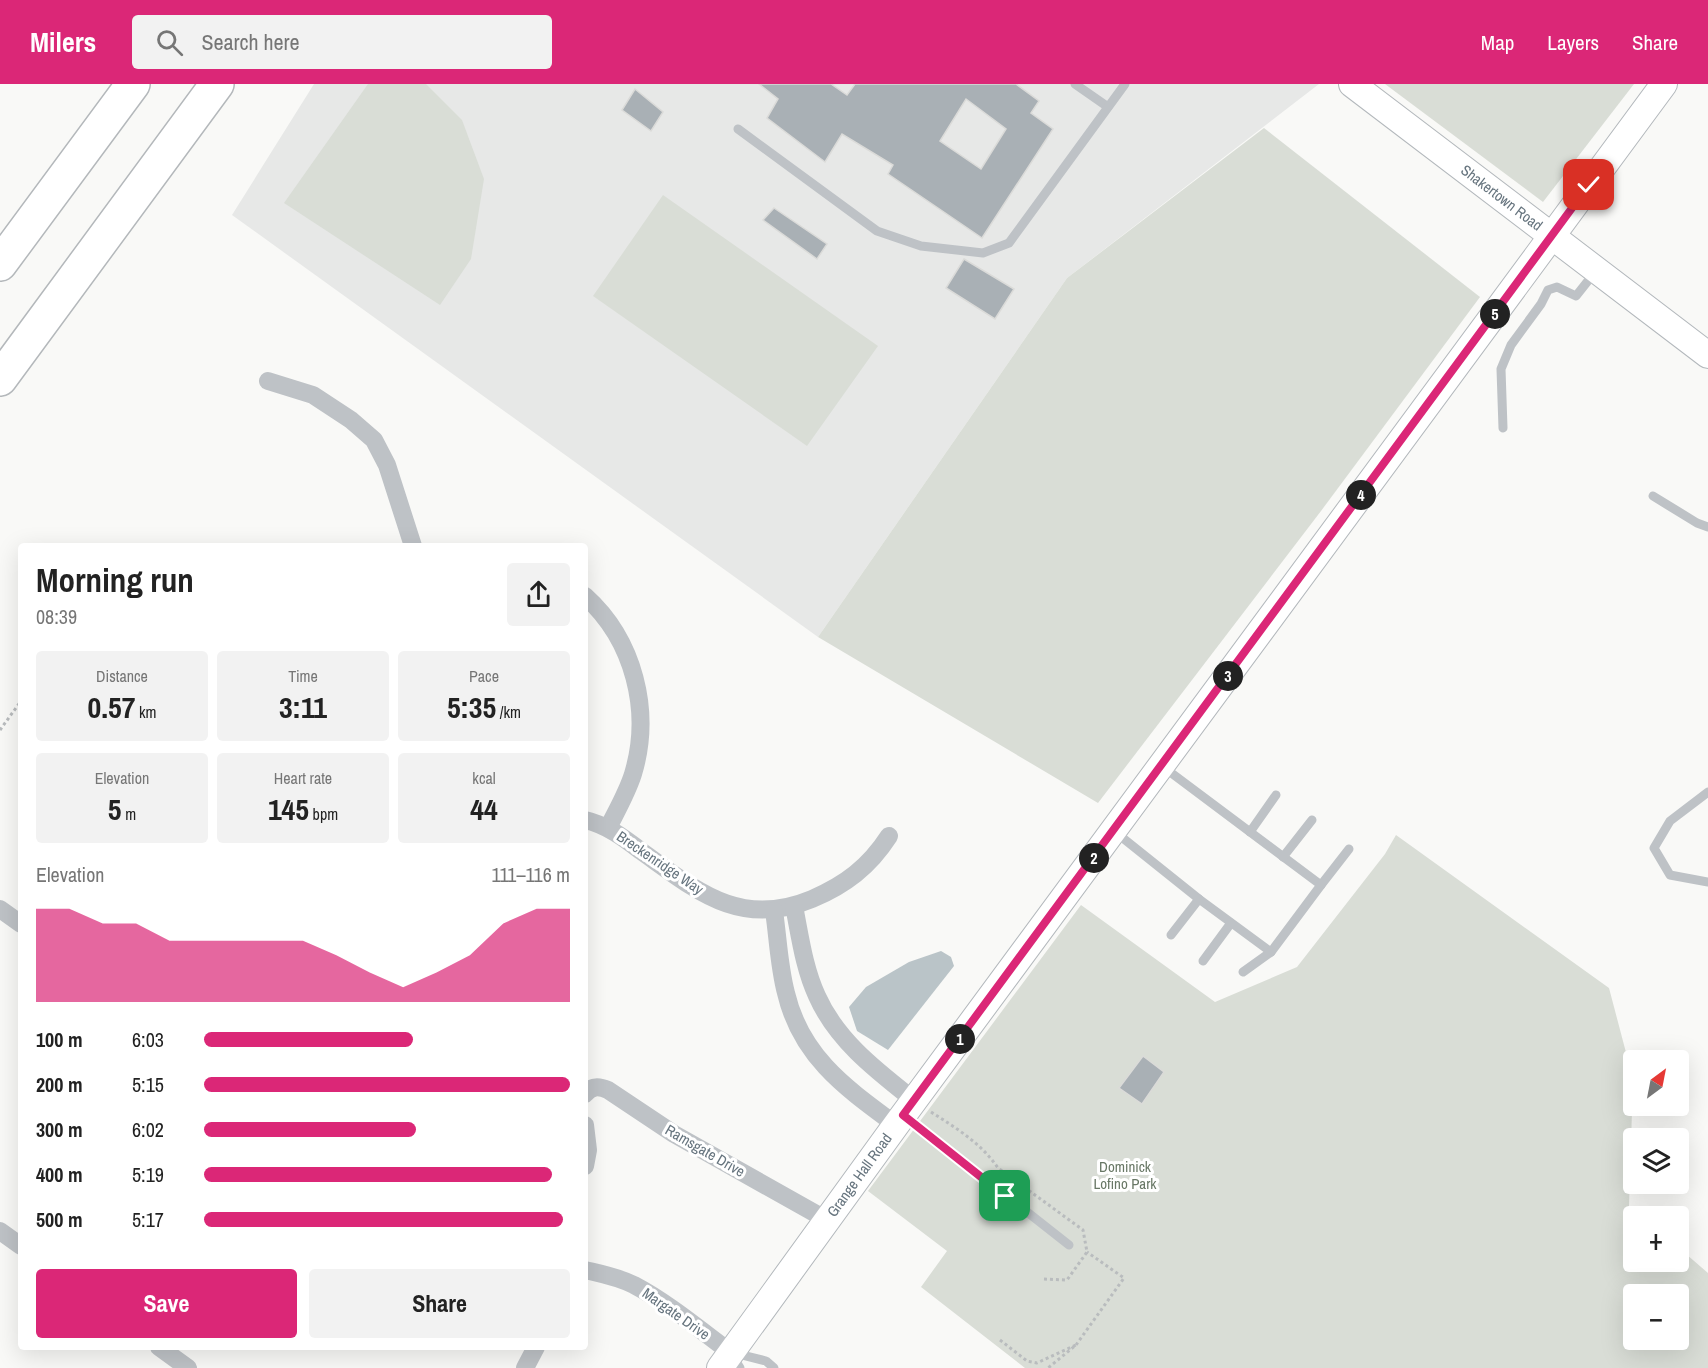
<!DOCTYPE html>
<meta charset="utf-8">
<style>
:root{--surface:#fff;--page:#f2f2f2;--text:#222;--muted:#767676;--accent:#db2777}
body{margin:0;font-family:"Archivo Narrow",sans-serif;background:var(--page);color:var(--text);height:100vh;display:flex;flex-direction:column;font-size:22px;white-space:nowrap}
*{box-sizing:border-box;margin:0}
p{font-size:20px;color:var(--muted)}
.icon{flex:none;width:33px;height:33px;fill:none;stroke:currentColor;stroke-width:2;stroke-linecap:round;stroke-linejoin:round}
.map{position:relative;flex:1;overflow:hidden}
.details{position:absolute;left:18px;top:459px;width:570px;height:807px;display:flex;flex-direction:column;background:var(--surface);border-radius:6px;box-shadow:0 6px 24px #0002}
.details>*{flex:none}
.needle{width:39px;rotate:32deg}
.controls{position:absolute;left:1623px;top:966px;display:grid;gap:12px}
.controls a{display:grid;place-items:center;width:66px;height:66px;border-radius:6px;background:var(--surface);box-shadow:0 6px 24px #0002;font-size:30px}
.pin{position:absolute;display:grid;place-items:center;width:51px;height:51px;color:#fff;margin:-26px;border-radius:12px;box-shadow:0 3px 9px #0006}
.km{position:absolute;width:30px;height:30px;margin:-15px;border-radius:50%;background:#222;color:#fff;font-size:16px;line-height:30px;text-align:center}
.round{display:grid;place-items:center;flex:none;width:63px;height:63px;border-radius:6px;background:var(--page)}
.head{display:flex;align-items:center;justify-content:space-between;height:102px;padding:0 18px}
h1{font-size:33px;font-weight:800;line-height:45px}
.metrics{display:grid;grid-template-columns:repeat(3,1fr);gap:9px;height:102px;padding:6px 18px}
.metrics div{display:grid;align-content:center;border-radius:6px;background:var(--page);text-align:center}
.metrics b{font-size:30px;font-weight:800}
.metrics small{font-size:16px;font-weight:400}
.metrics p{font-size:16px}
.chart{height:168px;padding:12px 18px}
.chart p{display:flex;justify-content:space-between}
.chart svg{width:100%;height:108px;margin-top:6px;fill:var(--accent);opacity:.7}
.button{display:flex;gap:12px;margin-top:auto;padding:12px 18px}
.button a{flex:1;height:69px;border-radius:6px;background:var(--accent);color:#fff;font-size:24px;font-weight:800;line-height:69px;text-align:center}
.button a+a{background:var(--page);color:var(--text)}
ul{padding:0 18px;list-style:none;font-size:20px}
li{display:grid;grid-template-columns:96px 72px 1fr;align-items:center;height:45px}
li i{height:15px;border-radius:8px;background:var(--accent)}
header{display:flex;align-items:center;gap:36px;box-sizing:border-box;height:84px;padding:0 30px;background:var(--accent);color:#fff}
header strong{font-size:28px}
nav{display:flex;gap:33px;margin-inline-start:auto;font-size:21px}
.search{width:420px;height:54px;background:var(--page);display:flex;align-items:center;gap:15px;box-sizing:border-box;padding:0 21px;border-radius:6px;color:var(--muted);font-size:22px}
.map>svg:first-child{display:block}
</style>
<header>
<strong>Milers</strong>
<div class="search"><svg class="icon" aria-label="search" viewBox="0 0 24 24"><circle cx="10" cy="10" r="6"/><path d="M15 15l6 6"/></svg>Search here</div>
<nav><a>Map</a><a>Layers</a><a>Share</a></nav>
</header>
<div class="map">
<svg width="1708" height="1284" viewBox="0 0 1708 1284">
<rect width="100%" height="100%" fill="#f9f9f7"/>
<path fill="#e7e8e7" d="M314 0H1319L1067 194 818 553 232 131Z"/>
<g fill="#d9ddd6" fill-rule="evenodd">
<path d="M368 0H426L462 36 484 95 471 175 440 221 284 119Z"/>
<path d="M1385 0H1634L1543 118Z"/>
<path d="M1264 44 1480 213 1321 427 1098 719 818 553 1067 194Z"/>
<path d="M663 111 878 262 807 362 593 212Z"/>
<path d="M1396 751 1609 904 1633 995 1629 1122 1641 1132H1634V1178H1678L1679 1164 1708 1189V1284H1025L921 1203 947 1167 868 1107 1081 821 1215 918 1297 883 1385 770ZM1634 1210H1678V1256H1634Z"/>
</g>
<path fill="#bac4c8" d="M941 867 951 873 954 882 888 966 857 947 849 923 866 903 909 878Z"/>
<g fill="#a9b0b5" stroke="#dbdbd9" stroke-width="1.5" fill-rule="evenodd">
<path d="M759 0H831L847 11 855 0H1016L1039 17 1031 29 1053 45 982 154 888 90 893 81 842 50 825 78 767 34 778 15ZM966 15 1006 45 981 85 940 57Z"/>
<path d="M635 5 663 28 651 47 622 26Z"/>
<path d="M774 124 827 160 817 175 763 136Z"/>
<path d="M964 175 1014 205 995 235 946 204Z"/>
<path d="M1143 972 1164 988 1142 1020 1119 1004Z"/>
</g>
<g fill="none" stroke-linecap="round" stroke-linejoin="round">
<defs>
<g id="secondary">
<path id="s1" d="M1352 0 1708 271"/>
<path id="s2" d="M720 1284 896 1041 1664 0"/>
</g>
<g id="highway">
<path d="M0 180 133 0"/>
<path d="M0 295 217 0"/>
</g>
</defs>
<use href="#secondary" stroke="#b3b8bc" stroke-width="28"/>
<use href="#highway" stroke="#b4b8bb" stroke-width="36"/>
<g stroke="#b9bcbe" stroke-width="3" stroke-dasharray="3 3" stroke-linecap="butt">
<path d="M0 646 21 617"/>
<path d="M931 1028C956 1044 981 1059 998 1084L1083 1146 1087 1168 1067 1196 1044 1195"/>
<path d="M1000 1256 1027 1277 1037 1279 1076 1261 1048 1284"/>
<path d="M1076 1261 1124 1194 1087 1168"/>
</g>
<g stroke="#bec2c6" stroke-width="9">
<path d="M1075 0 1108 23"/>
<path d="M738 45 877 147 921 162 983 169 1009 159 1125 0"/>
<path d="M1503 344 1501 285 1511 261 1541 220 1548 206 1557 203 1576 212 1595 188"/>
<path d="M1653 412 1697 439 1708 443"/>
<path d="M1708 708 1670 737 1654 764 1670 791 1708 798"/>
<path d="M1114 747 1199 815 1271 868 1321 801 1162 682"/>
<path d="M1250 748 1276 711"/>
<path d="M1283 773 1312 736"/>
<path d="M1321 801 1349 765"/>
<path d="M1171 851 1199 815"/>
<path d="M1203 877 1231 839"/>
<path d="M1243 888 1271 868"/>
<path d="M905 1032 1069 1161"/>
<path d="M740 1284 730 1268 766 1277 774 1284"/>
</g>
<g stroke="#bec2c6" stroke-width="18">
<path d="M268 297 313 311 351 336 374 356 387 381 413 462"/>
<path d="M585 512C634 556 652 627 633 690 627 709 617 726 608 744"/>
<path d="M585 736C607 741 624 754 641 767 697 807 740 845 812 815 845 801 869 783 889 752"/>
<path d="M794 822C800 852 804 884 817 912 837 957 877 987 915 1017"/>
<path d="M0 825 21 840"/>
<path d="M774 827C778 854 779 883 786 909 801 973 846 1004 896 1041"/>
<path d="M585 1010C591 1002 599 1002 608 1006L674 1050 827 1136"/>
<path d="M585 1041 588 1066 585 1082"/>
<path d="M0 1147 21 1162"/>
<path d="M585 1186C602 1190 618 1193 634 1201 668 1219 699 1245 730 1268"/>
<path d="M159 1263 188 1284"/>
<path d="M525 1284 536 1263"/>
</g>
<use href="#secondary" stroke="#fff" stroke-width="26"/>
<use href="#highway" stroke="#fff" stroke-width="33"/>
</g>
<g fill="none" stroke-linecap="round" stroke-linejoin="round">
<defs>
<path id="route" d="M1005 1112 903 1031 1589 101"/>
</defs>
<use href="#route" stroke="#fff" stroke-width="12"/>
<use href="#route" stroke="#db2777" stroke-width="8"/>
</g>
<g text-anchor="middle" stroke-width="6" stroke-linejoin="round" paint-order="stroke">
<g font-size="15" fill="#66747e" stroke="#fff">
<text dy="5" stroke="none"><textPath href="#s1" startOffset="188">Shakertown Road</textPath></text>
<text transform="translate(660 779) rotate(34)" y="5">Breckenridge Way</text>
<text transform="translate(705 1067) rotate(30)" y="5">Ramsgate Drive</text>
<text dy="5" stroke="none"><textPath href="#s2" startOffset="238">Grange Hall Road</textPath></text>
<text transform="translate(676 1230) rotate(35)" y="5">Margate Drive</text>
</g>
<g font-size="15" fill="#687765" stroke="#fff">
<text x="1125" y="1088">Dominick<tspan x="1125" dy="17">Lofino Park</tspan></text>
</g>
</g>
</svg>
<div class="controls">
<a><svg class="needle" viewBox="-14 -14 28 28"><path d="M0-13l5 13h-10z" fill="#e53935"/><path d="M0 13l5-13h-10z" fill="#767676"/></svg></a>
<a><svg class="icon" aria-label="layers" viewBox="0 0 24 24"><path d="M12 4l9 5-9 5-9-5zM3 14l9 5 9-5"/></svg></a>
<a>+</a>
<a>−</a>
</div>
<div class="pin" style="left:1005px;top:1112px;background:#1e9e55"><svg class="icon" aria-label="arrive" viewBox="0 0 24 24"><path d="M6 21V4h12l-3 4 3 4H6"/></svg></div>
<div class="pin" style="left:1589px;top:101px;background:#d93025"><svg class="icon" aria-label="check" viewBox="0 0 24 24"><path d="M5 12l5 5 9-10"/></svg></div>
<b class="km" style="left:960px;top:955px">1</b>
<b class="km" style="left:1094px;top:774px">2</b>
<b class="km" style="left:1228px;top:592px">3</b>
<b class="km" style="left:1361px;top:411px">4</b>
<b class="km" style="left:1495px;top:230px">5</b>
<section class="details">
<div class="head"><div><h1>Morning run</h1><p>08:39</p></div><a class="round"><svg class="icon" aria-label="share" viewBox="0 0 24 24"><path d="M12 15V3M7 8l5-5 5 5M5 13v7h14v-7"/></svg></a></div>
<div class="metrics">
<div><p>Distance</p><b>0.57<small> km</small></b></div>
<div><p>Time</p><b>3:11</b></div>
<div><p>Pace</p><b>5:35<small> /km</small></b></div>
</div>
<div class="metrics">
<div><p>Elevation</p><b>5<small> m</small></b></div>
<div><p>Heart rate</p><b>145<small> bpm</small></b></div>
<div><p>kcal</p><b>44</b></div>
</div>
<div class="chart"><p><span>Elevation</span>111–116 m</p>
<svg viewBox="0 0 160 44" preserveAspectRatio="none"><path d="M0 44V6L10 6L20 12L30 12L40 19L50 19L60 19L70 19L80 19L90 25L100 32L110 38L120 32L130 25L140 12L150 6L160 6V44z"/></svg>
</div>
<ul>
<li><b>100 m</b>6:03<i style="width:57%"></i></li>
<li><b>200 m</b>5:15<i style="width:100%"></i></li>
<li><b>300 m</b>6:02<i style="width:58%"></i></li>
<li><b>400 m</b>5:19<i style="width:95%"></i></li>
<li><b>500 m</b>5:17<i style="width:98%"></i></li>
</ul>
<div class="button"><a>Save</a><a>Share</a></div>
</section>
</div>
